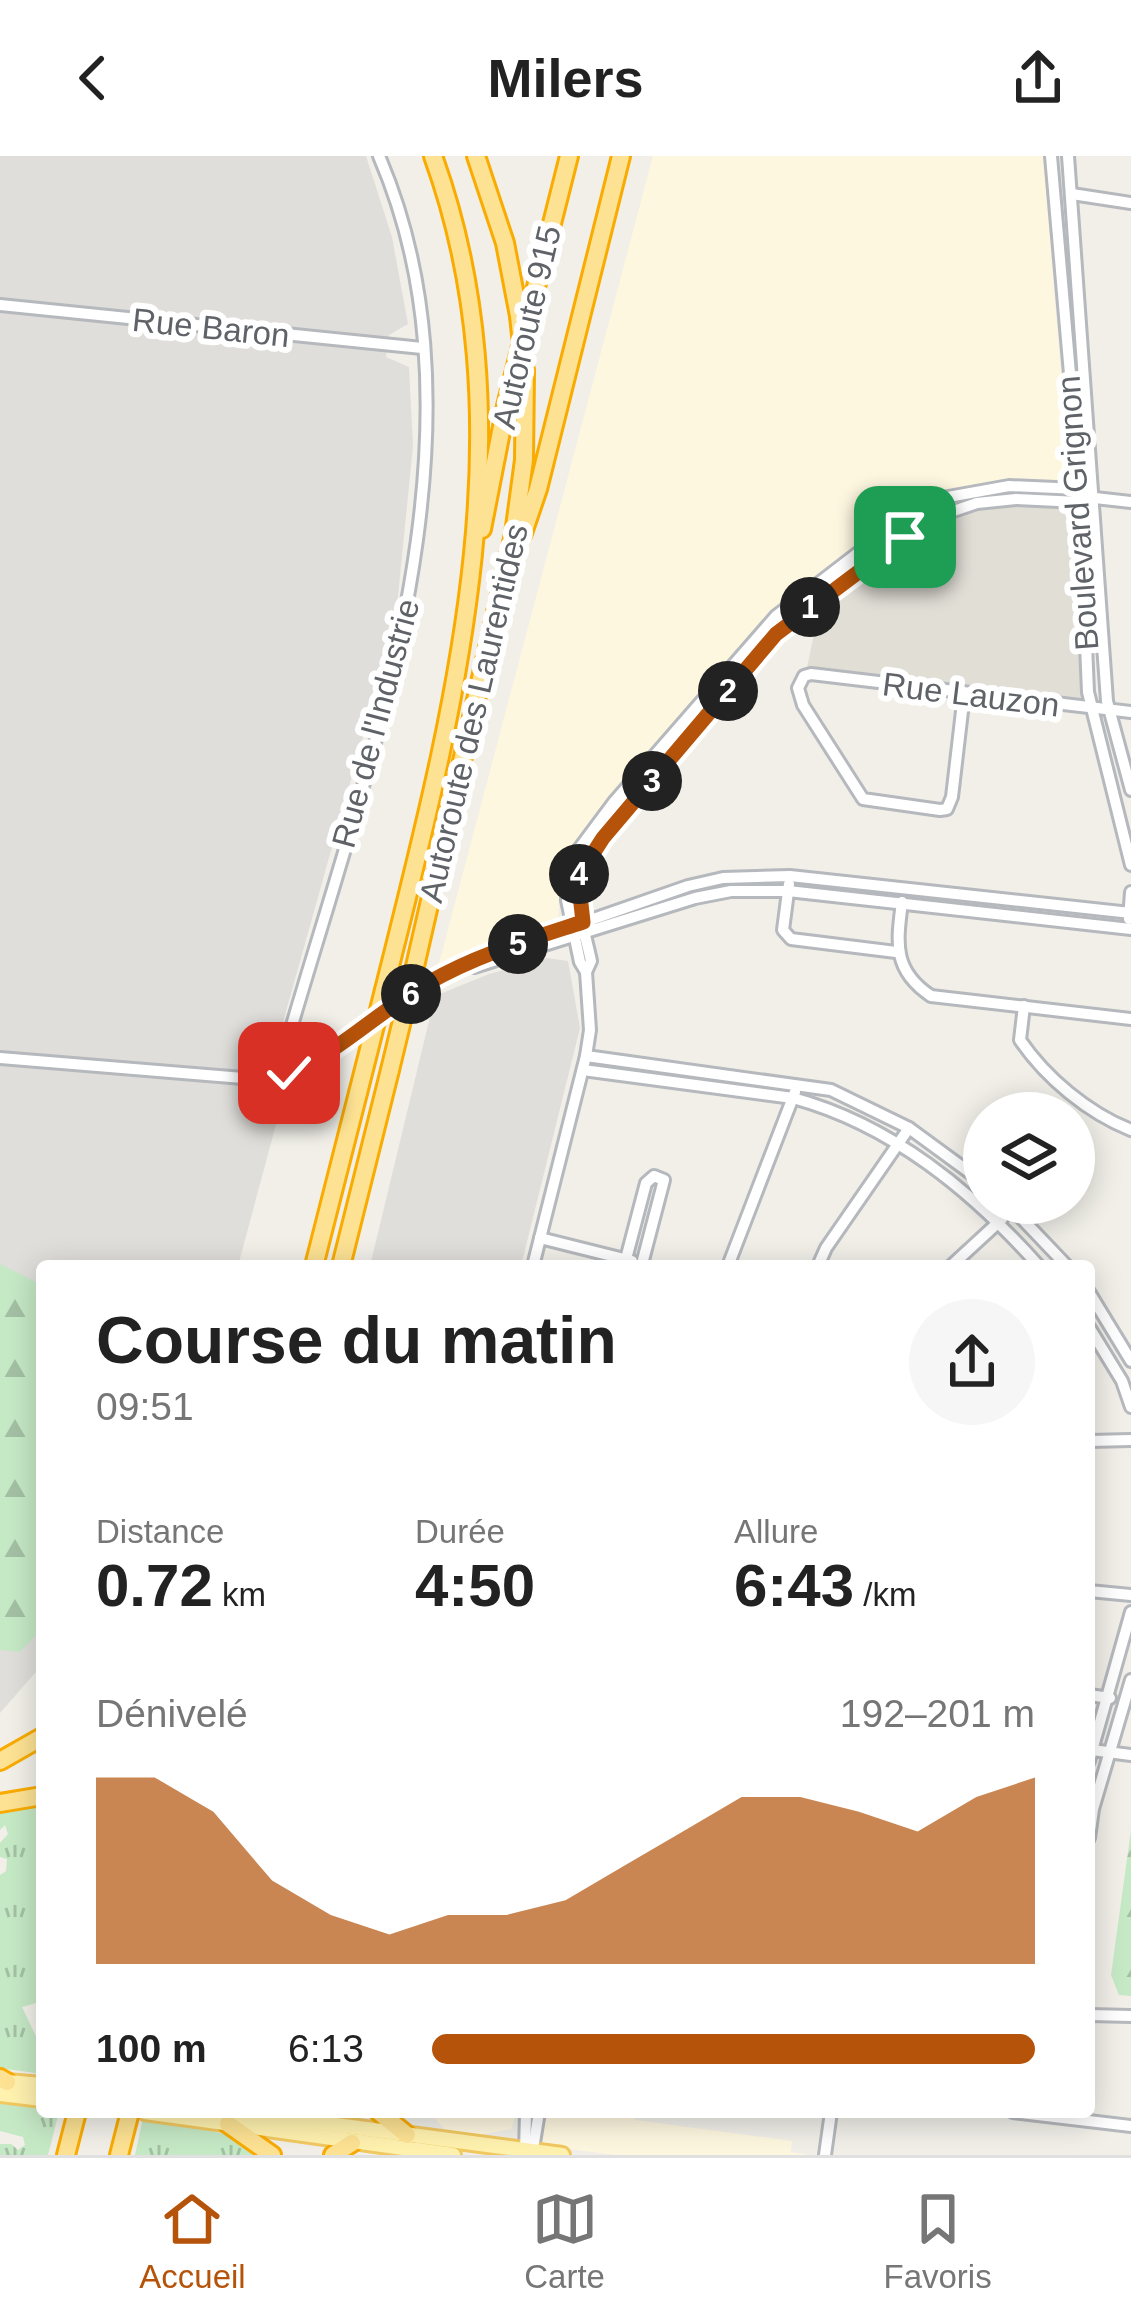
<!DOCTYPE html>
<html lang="fr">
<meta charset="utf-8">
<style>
:root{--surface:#fff;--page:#f6f6f6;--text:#222;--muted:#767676;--line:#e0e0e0;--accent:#b45309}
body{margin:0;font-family:Helvetica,sans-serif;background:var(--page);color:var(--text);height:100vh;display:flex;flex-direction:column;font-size:45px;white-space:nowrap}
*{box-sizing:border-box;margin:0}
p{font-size:39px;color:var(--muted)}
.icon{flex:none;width:66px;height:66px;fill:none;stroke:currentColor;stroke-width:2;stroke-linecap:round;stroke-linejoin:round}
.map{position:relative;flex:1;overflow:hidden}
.details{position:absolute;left:36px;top:1104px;width:1059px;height:858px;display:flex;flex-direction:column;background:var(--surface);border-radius:12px;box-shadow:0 6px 30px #0003}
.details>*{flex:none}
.controls{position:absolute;left:963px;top:936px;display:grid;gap:24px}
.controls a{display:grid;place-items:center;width:132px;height:132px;border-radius:50%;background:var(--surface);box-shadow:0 6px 30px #0003;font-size:60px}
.pin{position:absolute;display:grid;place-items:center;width:102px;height:102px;color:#fff;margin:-51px;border-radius:24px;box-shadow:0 6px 18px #0006}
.km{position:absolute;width:60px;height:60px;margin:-30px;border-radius:50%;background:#222;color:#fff;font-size:33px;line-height:60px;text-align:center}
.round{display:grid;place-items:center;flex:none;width:126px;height:126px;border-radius:63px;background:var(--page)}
.headline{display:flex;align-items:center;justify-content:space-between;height:204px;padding:0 60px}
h1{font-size:66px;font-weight:700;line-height:90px}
.stats{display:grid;grid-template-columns:repeat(3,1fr);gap:18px;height:204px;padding:12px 60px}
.stats div{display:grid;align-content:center}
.stats b{font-size:60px;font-weight:700}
.stats small{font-size:33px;font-weight:400}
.stats p{font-size:33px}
.chart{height:336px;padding:24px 60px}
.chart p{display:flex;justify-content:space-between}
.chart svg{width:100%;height:216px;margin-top:12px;fill:var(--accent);opacity:.7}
ul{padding:0 60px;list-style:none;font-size:39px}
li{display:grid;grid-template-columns:192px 144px 1fr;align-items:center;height:90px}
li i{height:30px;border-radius:15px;background:var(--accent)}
header{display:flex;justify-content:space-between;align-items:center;height:156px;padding:0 60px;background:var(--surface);font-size:54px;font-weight:700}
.tabs{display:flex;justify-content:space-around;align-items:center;height:168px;border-top:3px solid var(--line);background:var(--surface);font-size:33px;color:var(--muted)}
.tabs a{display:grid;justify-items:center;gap:6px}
.tabs .on{color:var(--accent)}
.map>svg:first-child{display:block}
</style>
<header><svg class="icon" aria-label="back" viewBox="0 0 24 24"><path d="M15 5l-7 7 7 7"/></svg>Milers<svg class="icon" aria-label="share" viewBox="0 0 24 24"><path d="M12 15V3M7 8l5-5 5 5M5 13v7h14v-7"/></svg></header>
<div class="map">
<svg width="1131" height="1999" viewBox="0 0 1131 1999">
<defs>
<pattern id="grass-tufts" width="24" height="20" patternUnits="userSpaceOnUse" patternTransform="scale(3)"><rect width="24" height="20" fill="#c5e8c5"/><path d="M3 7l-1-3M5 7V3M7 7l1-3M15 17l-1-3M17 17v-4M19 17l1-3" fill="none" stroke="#a3c0a4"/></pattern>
<pattern id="forest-firs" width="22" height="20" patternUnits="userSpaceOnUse" patternTransform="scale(3)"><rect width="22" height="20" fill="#c5e8c5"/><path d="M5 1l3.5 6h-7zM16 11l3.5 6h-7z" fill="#a3c0a4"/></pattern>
</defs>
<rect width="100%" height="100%" fill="#f1efe8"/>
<g fill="#fef7e0">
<path d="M653 0H1043L1070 325 982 328 948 334 884 369 777 455 739 492 605 650 560 711 558 768 490 790 437 815Z"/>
<path d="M429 1956H517L511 1973 480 1979H450Z"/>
<path d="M546 1956H635V1964L792 1985 791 1996 809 1999H616L546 1990 542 1985Z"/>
</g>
<g fill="#e0deda">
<path d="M0 0H366L392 81 408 168 389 179 386 201 409 211 413 290 397 450 369 559 271 909 252 912 248 931H286L238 1110H42V1509L0 1557Z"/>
<path d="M547 802 568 805 580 872 521 1110H370L435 840 489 818Z"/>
</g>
<path fill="#e1ded6" d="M987 347 1070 349 1082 545 807 512 818 458 945 357Z"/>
<g fill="url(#grass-tufts)">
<path d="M42 1645V1849L36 1847 22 1851 42 1893V1918L0 1912V1719L6 1715 7 1703 0 1701V1687L8 1678 5 1669 0 1674V1653Z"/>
<path d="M0 1946 42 1950V1956H59L48 1999H0V1988H11L18 1994 25 1989 23 1981 0 1975Z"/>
<path d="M143 1962 225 1978 266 1999H135Z"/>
</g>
<g fill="url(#forest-firs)">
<path d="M0 1108 42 1129V1473L20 1496 0 1494Z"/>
<path d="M1131 1674V1840L1119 1839 1111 1819Z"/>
</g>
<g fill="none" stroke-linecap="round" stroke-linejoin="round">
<defs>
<g id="minor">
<path d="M1051 0 1079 321 1088 536 1131 709"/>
<path d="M1068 0 1107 545 1131 634"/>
<path d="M1072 38 1131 47"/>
<path d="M0 149 422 192"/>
<path d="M964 538 952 641 947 653 940 654 863 643 803 549 798 532 804 520 811 518 1131 556"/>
<path d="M789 728 783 774 791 783 896 796"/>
<path d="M902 746C897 786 892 814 931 840L1131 863"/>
<path d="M1129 763 1131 736"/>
<path d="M474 811 695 742 731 735H788L1131 773"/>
<path d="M586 816 580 806 567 744V719L576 697 614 646 776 460 902 363 948 341 1009 330 1079 333 1095 342 1131 346"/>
<path d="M1024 850 1020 884C1046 922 1088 957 1131 974"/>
<path d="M586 900 831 934 909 972 984 1027"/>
<path d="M0 902 243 922 275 921 305 911 423 830 473 805 688 730 723 722 790 720 1131 757"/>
<path d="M583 914 793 942C892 969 972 1035 1039 1110"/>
<path d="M289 917 288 883C366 613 498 276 379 0"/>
<path d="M1007 1047 1067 1110"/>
<path d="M540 1082 632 1105"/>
<path d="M626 1103 646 1027 654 1020 664 1024 642 1108"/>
<path d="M533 1110 586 900 590 874 586 816 591 805C584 771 568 731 589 699L776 478 905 381 936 361 977 347 1016 343 1079 346 1095 342"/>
<path d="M728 1110 795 936"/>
<path d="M818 1110 826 1092 909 972"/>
<path d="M951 1110 1002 1063"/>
<path d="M1089 1136 1131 1205"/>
<path d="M1089 1171 1122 1225 1131 1251"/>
<path d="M1089 1285 1131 1284"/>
<path d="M1089 1435 1131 1439"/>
<path d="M1089 1539 1110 1542"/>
<path d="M1092 1594 1131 1599"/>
<path d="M1089 1605 1131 1456"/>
<path d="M1089 1682 1093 1653 1131 1524"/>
<path d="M1089 1859 1131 1860"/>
<path d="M1013 1956 1131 1970"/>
<path d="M525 1996 526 1956"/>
<path d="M532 1999 539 1956"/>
<path d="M825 1999 831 1956"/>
</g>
<g id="major">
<path d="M7 1926 42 1929"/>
<path d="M0 1938 42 1943"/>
<path d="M145 1956 453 1999"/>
<path d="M239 1956 562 1999"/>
</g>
<g id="highway">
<path d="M476 0 505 87 519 160"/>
<path d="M482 373 506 250 569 0"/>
<path d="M523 377 538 333 621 0"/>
<path d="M413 819 514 378 524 304 525 216"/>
<path d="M384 834C451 565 532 273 433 0"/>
<path d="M314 1110 358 937"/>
<path d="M341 1110 390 914"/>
<path d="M0 1605 42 1581"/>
<path d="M0 1647 42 1640"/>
<path d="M0 1922 7 1926"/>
<path d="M379 1956 407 1979"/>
<path d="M228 1968 272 1999"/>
<path d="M66 1999 77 1956"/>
<path d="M119 1999 130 1956"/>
<path d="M333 1999 352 1987"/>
</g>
</defs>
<use href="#minor" stroke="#b5b8bc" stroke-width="16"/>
<use href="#major" stroke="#f2c960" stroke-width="20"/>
<use href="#highway" stroke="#f9ab00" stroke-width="22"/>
<use href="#minor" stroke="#fff" stroke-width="10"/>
<use href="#major" stroke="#fff2af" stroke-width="14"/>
<use href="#highway" stroke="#fde293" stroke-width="16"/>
<defs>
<g id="highway-bridge">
<path d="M519 160 525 216"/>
<path d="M390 914 413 819"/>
<path d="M358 937 384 834"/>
</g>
</defs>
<use href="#highway-bridge" stroke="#f9ab00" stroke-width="22" stroke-linecap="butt"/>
<use href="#highway-bridge" stroke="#fde293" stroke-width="16"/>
</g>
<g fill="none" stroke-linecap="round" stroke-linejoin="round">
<defs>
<path id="route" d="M289 917C340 896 380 854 428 827 476 799 531 783 583 766L578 721 603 682 776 478 905 381"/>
</defs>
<use href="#route" stroke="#fff" stroke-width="24"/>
<use href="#route" stroke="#b45309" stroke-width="15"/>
</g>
<g text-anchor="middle" stroke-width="12" stroke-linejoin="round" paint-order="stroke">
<g font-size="33" fill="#5f6368" stroke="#fff">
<text transform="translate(211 171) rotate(6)" y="12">Rue Baron</text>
<text transform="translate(526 171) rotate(-77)" y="12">Autoroute 915</text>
<text transform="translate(1077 357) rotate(-94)" y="12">Boulevard Grignon</text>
<text transform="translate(971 538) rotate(7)" y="12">Rue Lauzon</text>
<text transform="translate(473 557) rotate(-77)" y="12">Autoroute des Laurentides</text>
<text transform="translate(375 567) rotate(-75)" y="12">Rue de l'Industrie</text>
</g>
</g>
</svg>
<div class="controls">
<a><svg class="icon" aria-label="layers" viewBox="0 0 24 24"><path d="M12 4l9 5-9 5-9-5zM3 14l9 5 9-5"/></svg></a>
</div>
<div class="pin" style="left:905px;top:381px;background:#1e9e55"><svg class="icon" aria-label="arrive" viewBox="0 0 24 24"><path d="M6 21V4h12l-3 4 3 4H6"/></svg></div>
<div class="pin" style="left:289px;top:917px;background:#d93025"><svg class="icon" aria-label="check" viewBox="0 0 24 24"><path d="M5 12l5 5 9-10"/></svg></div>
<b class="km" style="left:810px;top:451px">1</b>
<b class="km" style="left:728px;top:535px">2</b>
<b class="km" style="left:652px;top:625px">3</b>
<b class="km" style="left:579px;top:718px">4</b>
<b class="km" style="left:518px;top:788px">5</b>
<b class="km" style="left:411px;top:838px">6</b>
<section class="details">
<div class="headline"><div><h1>Course du matin</h1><p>09:51</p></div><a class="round"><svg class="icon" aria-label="share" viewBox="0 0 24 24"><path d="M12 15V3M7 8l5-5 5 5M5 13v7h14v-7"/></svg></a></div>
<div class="stats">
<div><p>Distance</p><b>0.72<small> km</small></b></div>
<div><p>Durée</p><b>4:50</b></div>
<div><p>Allure</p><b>6:43<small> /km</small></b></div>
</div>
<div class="chart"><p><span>Dénivelé</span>192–201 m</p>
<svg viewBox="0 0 160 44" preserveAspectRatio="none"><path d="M0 44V6L10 6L20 13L30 27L40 34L50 38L60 34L70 34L80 31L90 24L100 17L110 10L120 10L130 13L140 17L150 10L160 6V44z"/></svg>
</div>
<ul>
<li><b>100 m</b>6:13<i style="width:100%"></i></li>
</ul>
</section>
</div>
<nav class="tabs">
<a class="on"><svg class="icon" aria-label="home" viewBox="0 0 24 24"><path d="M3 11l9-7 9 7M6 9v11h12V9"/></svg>Accueil</a>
<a><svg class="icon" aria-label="map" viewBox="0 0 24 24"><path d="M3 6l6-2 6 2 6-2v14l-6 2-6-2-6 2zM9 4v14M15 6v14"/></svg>Carte</a>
<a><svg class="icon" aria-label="saved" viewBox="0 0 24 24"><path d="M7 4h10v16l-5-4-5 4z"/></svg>Favoris</a>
</nav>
